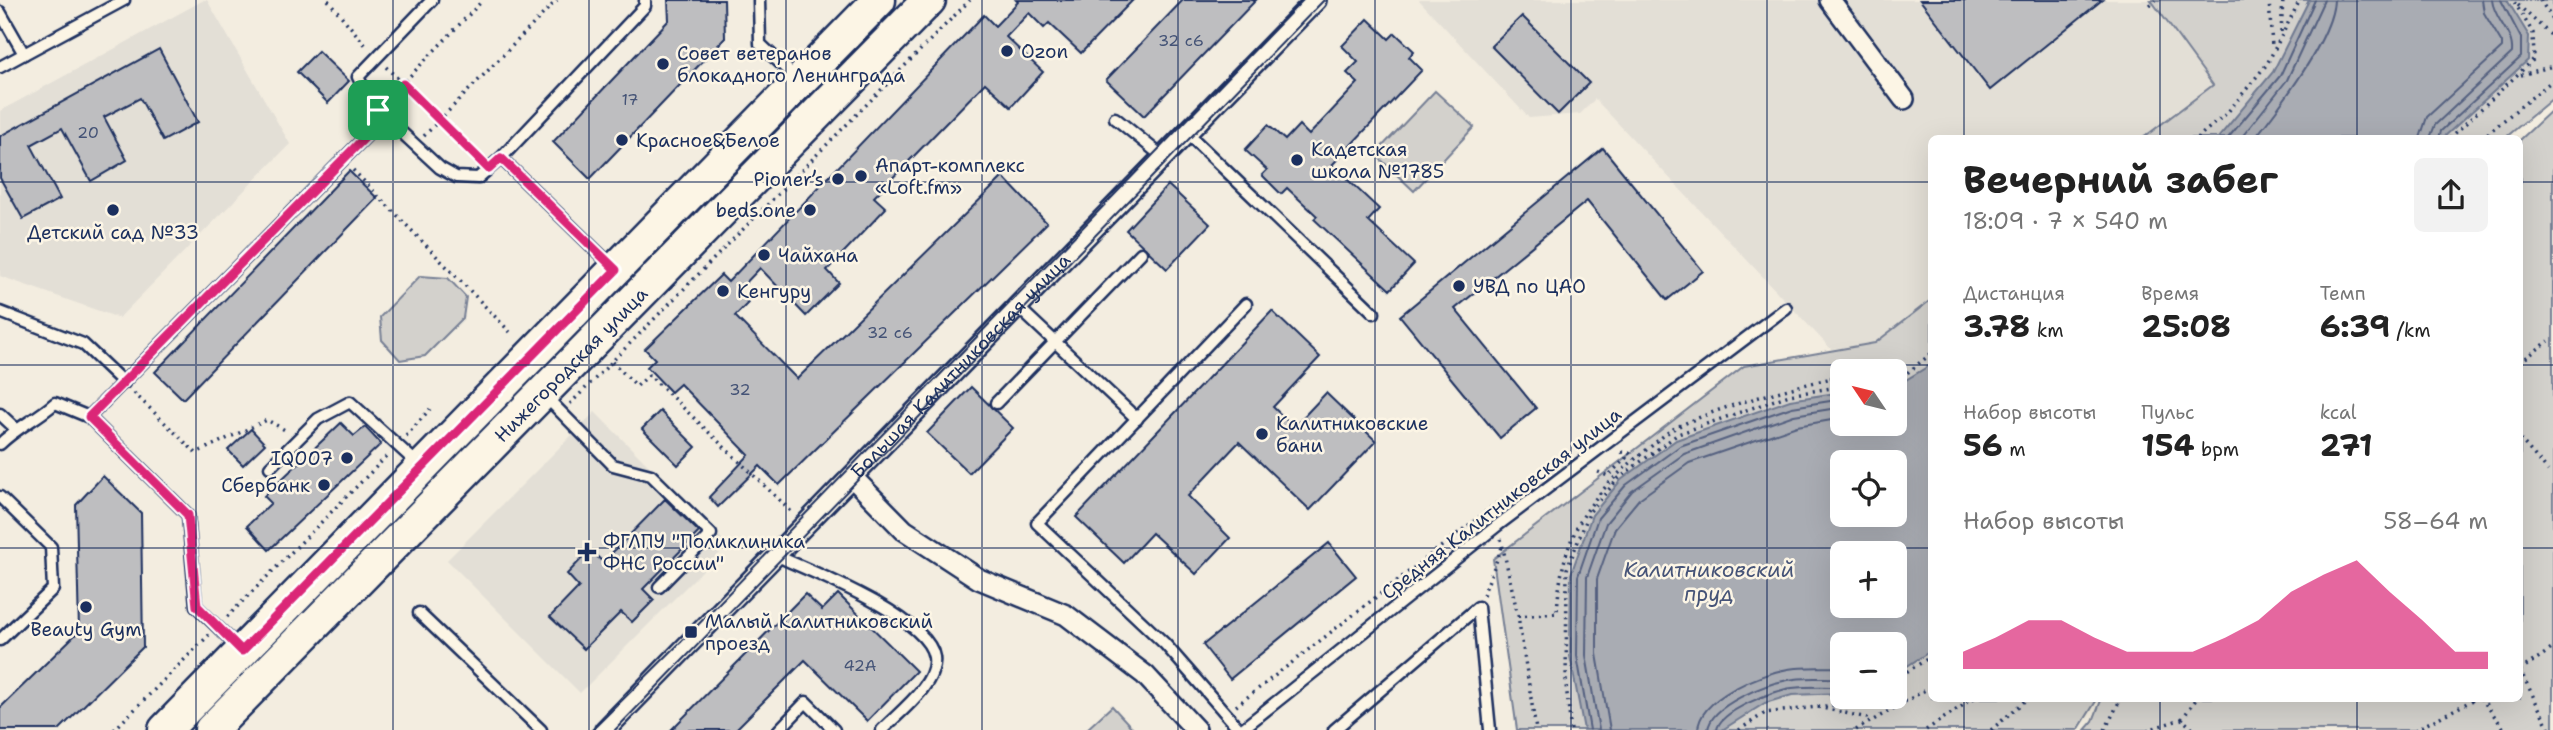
<!DOCTYPE html>
<html lang="ru">
<meta charset="utf-8">
<style>
:root{--surface:#fff;--page:#f2f2f2;--text:#222;--muted:#767676;--accent:#db2777}
body{margin:0;font-family:"Shantell Sans",sans-serif;background:var(--page);color:var(--text);height:100vh;display:flex;flex-direction:column;font-size:26px;white-space:nowrap}
*{box-sizing:border-box;margin:0}
p{font-size:23px;color:var(--muted)}
.icon{flex:none;width:38px;height:38px;fill:none;stroke:currentColor;stroke-width:2;stroke-linecap:round;stroke-linejoin:round}
.map{position:relative;flex:1;overflow:hidden}
.sheet{position:absolute;left:1928px;top:135px;width:595px;height:567px;display:flex;flex-direction:column;background:var(--surface);border-radius:10px;box-shadow:0 7px 28px #0002}
.sheet>*{flex:none}
.needle{width:46px;rotate:305deg}
.tools{position:absolute;left:1830px;top:359px;display:grid;gap:14px}
.tools a{display:grid;place-items:center;width:77px;height:77px;border-radius:10px;background:var(--surface);box-shadow:0 7px 28px #0002;font-size:35px}
.pin{position:absolute;display:grid;place-items:center;width:60px;height:60px;color:#fff;margin:-30px;border-radius:14px;box-shadow:0 4px 10px #0006}
.round{display:grid;place-items:center;flex:none;width:74px;height:74px;border-radius:10px;background:var(--page)}
.summary{display:flex;align-items:center;justify-content:space-between;height:119px;padding:0 35px}
h1{font-size:38px;font-weight:700;line-height:52px}
.stats{display:grid;grid-template-columns:repeat(3,1fr);gap:10px;height:119px;padding:7px 35px}
.stats div{display:grid;align-content:center}
.stats b{font-size:30px;font-weight:700}
.stats small{font-size:19px;font-weight:400}
.stats p{font-size:19px}
.chart{height:196px;padding:14px 35px}
.chart p{display:flex;justify-content:space-between}
.chart svg{width:100%;height:126px;margin-top:7px;fill:var(--accent);opacity:.7}
.map>svg:first-child{display:block}
</style>
<div class="map">
<svg width="2553" height="730" viewBox="0 0 2553 730">
<rect width="100%" height="100%" fill="#f3ede0"/>
<filter id="ink" filterUnits="userSpaceOnUse"><feTurbulence type="fractalNoise" baseFrequency=".0143" numOctaves="2"/><feDisplacementMap in="SourceGraphic" scale="14" xChannelSelector="R" yChannelSelector="G"/><feConvolveMatrix kernelMatrix="1 2 1 2 8 2 1 2 1" color-interpolation-filters="sRGB"/></filter>
<g filter="url(#ink)">
<g fill="#e3dfd6">
<path d="M204 0H207L290 144 119 318 0 276V111Z"/>
<path d="M1419 0H2255L2213 85 2143 138H1932V299L1875 343 1831 349 1595 99 1580 114 1529 118Z"/>
<path d="M595 412 728 545 580 693 447 560Z"/>
</g>
<g fill="#d3d1cc" stroke="#778095" stroke-width="2" fill-rule="evenodd">
<path d="M2151 0H2553V98L2505 138H2143L2213 85Z"/>
<path d="M1435 91 1474 127 1414 191 1375 154Z"/>
<path d="M2553 109V730H2085L2093 721 2102 698H2520V140Z"/>
<path d="M420 276 448 278 466 297 463 318 425 356 400 360 382 340 380 317Z"/>
<path d="M1932 299V698H2098L2078 730H1517L1493 559 1744 366 1875 343ZM1843 371H1895V424H1843ZM1843 462H1895V514H1843ZM1843 553H1895V606H1843ZM1843 644H1895V696H1843Z"/>
<path d="M1112 706 1134 730H1086Z"/>
</g>
<g fill="#a9acb3" stroke="#707a91" stroke-width="2" fill-rule="evenodd">
<path d="M2309 0H2507L2529 36 2528 60 2443 138H2218L2273 72Z"/>
<path d="M1932 364V650L1895 674V644H1843V693L1792 695 1765 703 1722 730H1584L1570 656 1571 574 1592 515 1621 480 1676 440 1790 400 1843 392V424H1895V383L1904 381ZM1843 462H1895V514H1843ZM1843 553H1895V606H1843Z"/>
</g>
<g fill="none" stroke-linecap="round" stroke-linejoin="round">
<g stroke="#546180" stroke-width="2">
<path d="M2228 138 2280 76 2315 0"/>
<path d="M2241 138 2287 80 2324 0"/>
<path d="M2255 138C2278 109 2333 37 2334 0"/>
<path d="M2420 138 2427 117 2502 48V43L2484 13 2482 0"/>
<path d="M2430 138 2435 125 2512 53C2514 32 2494 20 2492 0"/>
<path d="M2439 138 2441 131 2521 57V38L2501 0"/>
<path d="M1590 730 1577 656 1578 576 1598 518 1626 485 1680 446 1792 407 1843 399"/>
<path d="M1599 730 1586 655 1587 577 1606 523 1632 491 1684 454 1794 415 1843 407"/>
<path d="M1610 730 1597 654V579L1615 528 1639 499 1689 463 1797 426 1843 418"/>
<path d="M1698 730C1699 698 1760 674 1788 669 1805 666 1825 668 1843 667"/>
<path d="M1708 730C1710 705 1766 684 1788 680 1805 676 1825 679 1843 678"/>
<path d="M1717 730C1719 711 1775 690 1792 688 1809 686 1826 687 1843 687"/>
</g>
</g>
<g fill="#bebec0" stroke="#1b2f5e" stroke-width="2">
<path d="M668 0H724L725 38 590 179 553 142 669 20Z"/>
<path d="M1016 0H1133L1081 53 1049 23 1044 28 1029 13 1006 37 1043 72 1011 107 985 83 874 197 886 208 827 270 839 283 806 316 760 268 737 292 748 303 735 316 797 379 1003 177 1047 223 779 485 760 466 718 507 709 497 749 455 680 384 671 392 647 367 655 359 645 349 721 275 728 282 984 15 995 26 1018 2Z"/>
<path d="M1183 0H1256L1144 116 1106 80Z"/>
<path d="M1920 0H2102L1990 90Z"/>
<path d="M1522 16 1589 83 1558 114 1491 46Z"/>
<path d="M1368 19 1389 39 1395 33 1414 51 1409 57 1422 70 1332 165 1379 209 1368 221 1414 264 1390 290 1314 219 1317 216 1287 188 1281 194 1262 175 1267 170 1245 150 1268 125 1285 140 1299 125 1309 135 1358 83 1347 73 1358 62 1342 46Z"/>
<path d="M159 49 198 122 163 141 140 98 104 117 127 160 91 181 62 128 31 145 60 199 23 219 0 178V136Z"/>
<path d="M318 51 349 81 328 103 297 72Z"/>
<path d="M1603 148 1703 271 1667 300 1587 201 1455 309 1536 408 1500 438 1400 316Z"/>
<path d="M349 171 377 198 183 399 155 372Z"/>
<path d="M1168 185 1210 224 1167 269 1126 230Z"/>
<path d="M1272 311 1320 357 1273 407 1294 427 1326 393 1376 441 1310 510 1239 442 1188 496 1230 538 1196 574 1152 533 1124 563 1076 517Z"/>
<path d="M971 387 1013 428 969 473 927 433Z"/>
<path d="M660 411 696 447 678 465 642 429Z"/>
<path d="M341 423 354 436 365 427 381 444 269 550 247 526 271 503 264 496Z"/>
<path d="M251 429 265 444 243 465 228 450Z"/>
<path d="M103 476 141 513 143 647 59 730H0V708L79 631 76 505Z"/>
<path d="M665 499 699 532 643 589 654 600 632 622 621 612 584 649 550 617 579 587 567 574 590 550 603 562Z"/>
<path d="M1329 543 1356 576 1230 679 1203 645Z"/>
<path d="M805 594 822 610 838 594 916 671 867 721 805 660 735 730H671Z"/>
</g>
<g fill="none" stroke-linecap="round" stroke-linejoin="round">
<defs>
<g id="lane">
<path d="M432 0 358 77 372 105 440 168 456 177 478 178 501 158 613 267"/>
<path d="M759 0 760 44 796 78"/>
<path d="M0 12 24 54 0 67"/>
<path d="M24 54 124 0"/>
<path d="M1115 118 1163 157"/>
<path d="M1187 133 1374 313"/>
<path d="M501 158 645 6V0"/>
<path d="M1018 307 1137 419"/>
<path d="M0 312 83 344 124 383"/>
<path d="M546 397 613 465 651 475 711 534 659 587"/>
<path d="M996 403 1141 253"/>
<path d="M0 414 15 428"/>
<path d="M89 417 188 515 196 606 239 648"/>
<path d="M0 444C17 427 37 419 55 403L89 417 385 117"/>
<path d="M270 467 318 419 350 402 419 465"/>
<path d="M0 497 51 547 53 589 0 640"/>
<path d="M777 556C811 571 928 617 934 657 938 684 898 713 882 730"/>
<path d="M419 613 541 730"/>
<path d="M779 730 806 702 834 730"/>
<path d="M1240 730 1165 644 1037 523 1246 304"/>
<path d="M1241 730 1498 525 1786 308"/>
<path d="M1334 730 1478 607 1490 730"/>
</g>
<g id="street">
<path d="M1830 0 1904 99"/>
<path d="M853 478 904 530 979 579 1066 615 1145 675 1196 730"/>
<path id="s1" d="M605 730 1316 0"/>
</g>
<g id="primary">
<path d="M165 730 879 0"/>
<path id="s2" d="M211 730 929 0"/>
</g>
</defs>
<use href="#lane" stroke="#1b2f5e" stroke-width="15"/>
<use href="#street" stroke="#1b2f5e" stroke-width="24"/>
<use href="#primary" stroke="#1b2f5e" stroke-width="37"/>
<g stroke="#1b2f5e" stroke-width="3.5" stroke-dasharray="2 5" stroke-linecap="butt">
<path d="M328 0 368 48"/>
<path d="M2269 0 2272 47"/>
<path d="M2540 0 2553 20"/>
<path d="M2150 5 2156 0"/>
<path d="M2518 5 2553 37"/>
<path d="M2281 32 2283 0"/>
<path d="M386 67 480 160"/>
<path d="M2521 75 2553 66"/>
<path d="M386 101 483 0"/>
<path d="M424 136 557 0"/>
<path d="M2197 138 2227 113 2267 64 2300 0"/>
<path d="M2450 138 2534 59 2533 33 2513 0"/>
<path d="M2482 138 2553 80"/>
<path d="M353 170 510 332"/>
<path d="M612 362 637 386 649 375 793 513"/>
<path d="M2520 362 2549 341"/>
<path d="M1830 378 1843 377"/>
<path d="M1895 378 1902 377 1932 353"/>
<path d="M134 393 196 453 267 420 285 430"/>
<path d="M570 404 970 0"/>
<path d="M406 436 430 409"/>
<path d="M2520 439 2548 471"/>
<path d="M1622 452 1629 453 1634 459"/>
<path d="M1598 472 1608 476 1626 458 1622 452"/>
<path d="M1501 539 1518 616 1536 730"/>
<path d="M1483 595 1502 547"/>
<path d="M1518 616 1557 613C1561 537 1586 498 1645 451 1656 443 1667 431 1679 426 1726 405 1778 391 1828 379"/>
<path d="M227 617 389 454"/>
<path d="M2520 670 2550 730"/>
<path d="M2520 670 2553 648"/>
<path d="M1895 679 1932 656"/>
<path d="M2481 698 2505 730"/>
<path d="M1236 706 1501 500"/>
<path d="M1818 707 1872 719"/>
<path d="M2182 719 2197 698"/>
<path d="M114 730 209 635"/>
<path d="M1571 730 1566 685 1567 569 1590 511 1619 478 1678 434 1789 395 1843 386"/>
<path d="M1739 730 1765 713 1835 705 1860 696"/>
<path d="M1856 730 1932 686"/>
<path d="M1926 730 1974 698"/>
<path d="M1991 730 2028 698"/>
<path d="M2105 730 2121 698"/>
<path d="M2147 730 2182 719 2194 730"/>
<path d="M2415 730 2477 698"/>
</g>
<use href="#lane" stroke="#fcf5e5" stroke-width="10"/>
<use href="#street" stroke="#fcf5e5" stroke-width="19"/>
<use href="#primary" stroke="#fcf5e5" stroke-width="32"/>
<g stroke="#1b2f5e" stroke-width="2">
<path d="M592 730 691 632 1303 0"/>
<path d="M615 730 1324 0"/>
</g>
</g>
</g>
<g fill="none" stroke-linecap="round" stroke-linejoin="round" filter="url(#ink)">
<defs>
<path id="route" d="M403 84 489 169 501 158 616 270 242 651 197 606 188 515 89 417 385 117 378 110Z"/>
</defs>
<use href="#route" stroke="#fff" stroke-width="14"/>
<use href="#route" stroke="#db2777" stroke-width="9"/>
</g>
<path fill="none" stroke="#1b2f5e" stroke-width="2" stroke-opacity="0.55" d="M196 0V730M393 0V730M589 0V730M786 0V730M982 0V730M1178 0V730M1375 0V730M1571 0V730M1767 0V730M1964 0V138M2160 0V138M2357 0V138M0 182H1932M2520 182H2553M0 365H1932M2520 365H2553M0 548H1932M2520 548H2553M1964 698V730M2160 698V730M2357 698V730"/>
<g fill="#1b2f5e" stroke="#fcf5e5" stroke-width="2.5">
<circle cx="1007" cy="51" r="7"/>
<circle cx="663" cy="64" r="7"/>
<circle cx="622" cy="140" r="7"/>
<circle cx="1297" cy="160" r="7"/>
<circle cx="861" cy="176" r="7"/>
<circle cx="838" cy="179" r="7"/>
<circle cx="113" cy="210" r="7"/>
<circle cx="810" cy="210" r="7"/>
<circle cx="764" cy="255" r="7"/>
<circle cx="1459" cy="286" r="7"/>
<circle cx="723" cy="291" r="7"/>
<circle cx="1262" cy="434" r="7"/>
<circle cx="347" cy="458" r="7"/>
<circle cx="324" cy="485" r="7"/>
<path d="M583.5 541.5h7v7h7v7h-7v7h-7v-7h-7v-7h7z"/>
<circle cx="86" cy="607" r="7"/>
<rect x="684" y="625" width="14" height="14" rx="3.5"/>
</g>
<g text-anchor="middle" stroke-width="5" stroke-linejoin="round" paint-order="stroke">
<g font-size="16" fill="#445376">
<text x="1181" y="46">32 с6</text>
<text x="630" y="105">17</text>
<text x="88" y="138">20</text>
<text x="890" y="338">32 с6</text>
<text x="740" y="395">32</text>
<text x="860" y="671">42А</text>
</g>
<g font-size="19" fill="#1b2f5e" stroke="#fcf5e5" text-anchor="start">
<text x="1021" y="58">Ozon</text>
<text x="677" y="60">Совет ветеранов<tspan x="677" dy="22">блокадного Ленинграда</tspan></text>
<text x="636" y="147">Красное&amp;Белое</text>
<text x="1311" y="156">Кадетская<tspan x="1311" dy="22">школа №1785</tspan></text>
<text x="875" y="172">Апарт-комплекс<tspan x="875" dy="22">«Loft.fm»</tspan></text>
<text x="824" y="186" text-anchor="end">Pioner’s</text>
<text x="796" y="217" text-anchor="end">beds.one</text>
<text x="113" y="239" text-anchor="middle">Детский сад №33</text>
<text x="778" y="262">Чайхана</text>
<text x="1473" y="293">УВД по ЦАО</text>
<text x="737" y="298">Кенгуру</text>
<text x="1276" y="430">Калитниковские<tspan x="1276" dy="22">бани</tspan></text>
<text x="333" y="465" text-anchor="end">IQ007</text>
<text x="310" y="492" text-anchor="end">Сбербанк</text>
<text x="603" y="548">ФГЛПУ "Поликлиника<tspan x="603" dy="22">ФНС России"</tspan></text>
<text x="705" y="628">Малый Калитниковский<tspan x="705" dy="22">проезд</tspan></text>
<text x="86" y="636" text-anchor="middle">Beauty Gym</text>
</g>
<g font-size="19" fill="#1b2f5e" stroke="#fcf5e5">
<text dy="7" stroke="none"><textPath href="#s2" startOffset="513">Нижегородская улица</textPath></text>
<text dy="7" stroke="none"><textPath href="#s1" startOffset="509">Большая Калитниковская улица</textPath></text>
<text transform="translate(1501 503) rotate(-38)" y="7">Средняя Калитниковская улица</text>
</g>
<g font-size="21" font-style="italic" fill="#465478" stroke="#fcf5e5">
<text x="1709" y="577">Калитниковский<tspan x="1709" dy="24">пруд</tspan></text>
</g>
</g>
</svg>
<div class="tools">
<a><svg class="needle" viewBox="-14 -14 28 28"><path d="M0-13l5 13h-10z" fill="#e53935"/><path d="M0 13l5-13h-10z" fill="#767676"/></svg></a>
<a><svg class="icon" aria-label="locate" viewBox="0 0 24 24"><circle cx="12" cy="12" r="6"/><path d="M12 2v4M12 18v4M2 12h4M18 12h4"/></svg></a>
<a>+</a>
<a>−</a>
</div>
<div class="pin" style="left:378px;top:110px;background:#1e9e55"><svg class="icon" aria-label="arrive" viewBox="0 0 24 24"><path d="M6 21V4h12l-3 4 3 4H6"/></svg></div>
<section class="sheet">
<div class="summary"><div><h1>Вечерний забег</h1><p>18:09 · 7 × 540 m</p></div><a class="round"><svg class="icon" aria-label="share" viewBox="0 0 24 24"><path d="M12 15V3M7 8l5-5 5 5M5 13v7h14v-7"/></svg></a></div>
<div class="stats">
<div><p>Дистанция</p><b>3.78<small> km</small></b></div>
<div><p>Время</p><b>25:08</b></div>
<div><p>Темп</p><b>6:39<small> /km</small></b></div>
</div>
<div class="stats">
<div><p>Набор высоты</p><b>56<small> m</small></b></div>
<div><p>Пульс</p><b>154<small> bpm</small></b></div>
<div><p>kcal</p><b>271</b></div>
</div>
<div class="chart"><p><span>Набор высоты</span>58–64 m</p>
<svg viewBox="0 0 160 44" preserveAspectRatio="none"><path d="M0 44V38L10 33L20 27L30 27L40 33L50 38L60 38L70 38L80 33L90 27L100 17L110 11L120 6L130 17L140 27L150 38L160 38V44z"/></svg>
</div>
</section>
</div>
